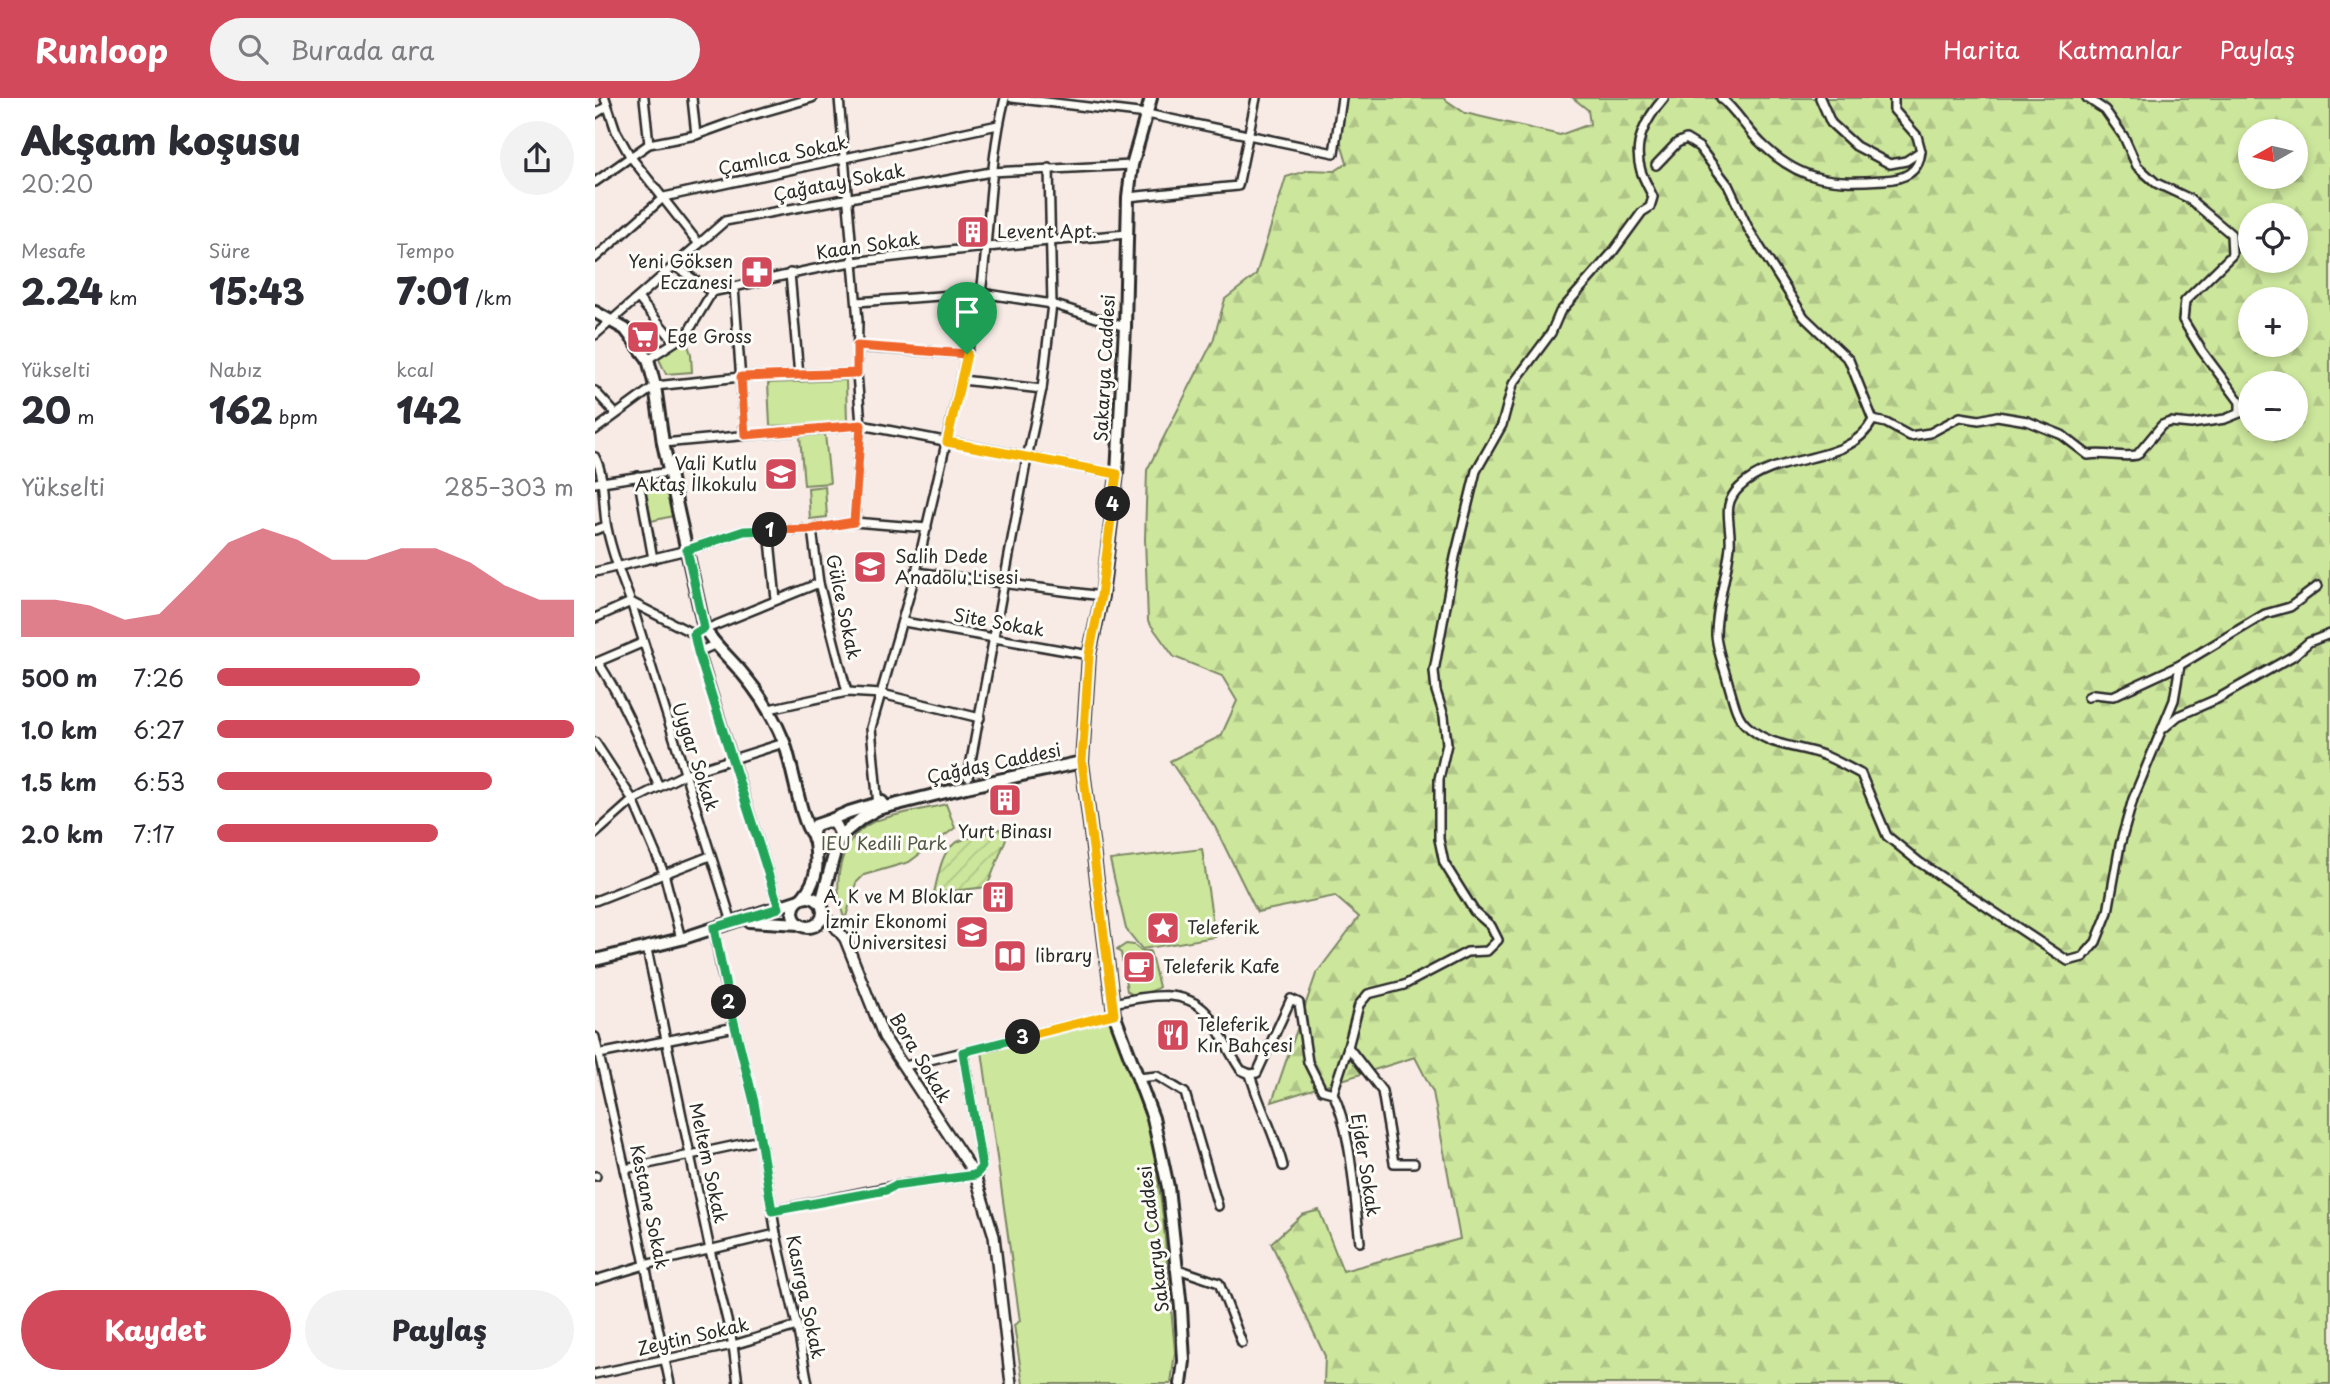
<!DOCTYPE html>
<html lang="tr">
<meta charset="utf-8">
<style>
:root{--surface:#fff;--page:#f2f2f3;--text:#2b2b33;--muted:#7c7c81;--accent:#d1495b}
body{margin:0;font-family:"Playpen Sans",sans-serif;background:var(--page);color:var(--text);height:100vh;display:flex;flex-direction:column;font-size:26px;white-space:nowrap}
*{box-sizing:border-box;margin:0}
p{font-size:23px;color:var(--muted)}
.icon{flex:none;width:38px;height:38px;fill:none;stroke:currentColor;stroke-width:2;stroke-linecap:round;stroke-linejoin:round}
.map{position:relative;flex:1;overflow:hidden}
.sheet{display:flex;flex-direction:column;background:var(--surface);width:595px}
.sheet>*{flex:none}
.needle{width:46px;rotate:262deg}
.tools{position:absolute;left:1643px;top:21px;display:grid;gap:14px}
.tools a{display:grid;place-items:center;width:70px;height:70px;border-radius:50%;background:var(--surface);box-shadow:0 4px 10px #0003;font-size:35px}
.pin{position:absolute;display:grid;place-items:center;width:60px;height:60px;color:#fff;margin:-72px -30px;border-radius:50% 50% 50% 0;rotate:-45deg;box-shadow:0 0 7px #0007}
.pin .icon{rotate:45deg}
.km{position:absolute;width:35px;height:35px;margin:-18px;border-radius:50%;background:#222;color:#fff;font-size:19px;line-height:35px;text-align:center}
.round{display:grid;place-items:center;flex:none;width:74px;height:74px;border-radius:37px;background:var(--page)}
.head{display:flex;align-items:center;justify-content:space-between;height:119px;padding:0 21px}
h1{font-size:38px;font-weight:800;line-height:52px}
.figures{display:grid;grid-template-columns:repeat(3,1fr);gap:10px;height:119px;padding:7px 21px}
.figures div{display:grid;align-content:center}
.figures b{font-size:35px;font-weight:800}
.figures small{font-size:19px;font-weight:400}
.figures p{font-size:19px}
.chart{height:196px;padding:14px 21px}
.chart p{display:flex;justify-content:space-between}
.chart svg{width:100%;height:126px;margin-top:7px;fill:var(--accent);opacity:.7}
.primary-button{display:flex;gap:14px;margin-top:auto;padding:14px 21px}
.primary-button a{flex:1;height:80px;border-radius:42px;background:var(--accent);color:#fff;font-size:28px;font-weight:800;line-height:80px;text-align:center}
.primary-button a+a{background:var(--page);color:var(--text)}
ul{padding:0 21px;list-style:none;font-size:23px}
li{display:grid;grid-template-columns:112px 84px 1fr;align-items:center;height:52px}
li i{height:18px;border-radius:9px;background:var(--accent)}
header{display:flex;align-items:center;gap:42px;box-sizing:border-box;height:98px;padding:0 35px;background:var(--accent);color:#fff}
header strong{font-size:33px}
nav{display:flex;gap:38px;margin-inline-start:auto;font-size:24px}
.search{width:490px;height:63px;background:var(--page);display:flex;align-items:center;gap:18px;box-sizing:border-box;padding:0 24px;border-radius:38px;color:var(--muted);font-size:26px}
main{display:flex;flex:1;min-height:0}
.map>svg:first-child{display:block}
</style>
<header>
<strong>Runloop</strong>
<div class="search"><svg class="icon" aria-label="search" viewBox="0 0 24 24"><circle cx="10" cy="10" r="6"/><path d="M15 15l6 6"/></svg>Burada ara</div>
<nav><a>Harita</a><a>Katmanlar</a><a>Paylaş</a></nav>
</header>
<main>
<section class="sheet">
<div class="head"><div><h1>Akşam koşusu</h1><p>20:20</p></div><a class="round"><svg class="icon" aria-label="share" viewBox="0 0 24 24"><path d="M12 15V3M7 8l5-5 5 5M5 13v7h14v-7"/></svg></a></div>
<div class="figures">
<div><p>Mesafe</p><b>2.24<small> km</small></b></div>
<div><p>Süre</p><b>15:43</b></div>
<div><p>Tempo</p><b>7:01<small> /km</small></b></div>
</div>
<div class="figures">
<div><p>Yükselti</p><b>20<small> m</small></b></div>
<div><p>Nabız</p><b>162<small> bpm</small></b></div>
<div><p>kcal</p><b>142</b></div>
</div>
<div class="chart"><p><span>Yükselti</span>285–303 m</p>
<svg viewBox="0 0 160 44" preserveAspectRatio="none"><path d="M0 44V31L10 31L20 33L30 38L40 36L50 24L60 11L70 6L80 10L90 17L100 17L110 13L120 13L130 18L140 26L150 31L160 31V44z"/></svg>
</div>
<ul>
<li><b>500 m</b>7:26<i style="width:57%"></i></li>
<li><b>1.0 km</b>6:27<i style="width:100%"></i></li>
<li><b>1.5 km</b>6:53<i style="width:77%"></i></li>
<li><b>2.0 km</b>7:17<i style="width:62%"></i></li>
</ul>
<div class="primary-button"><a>Kaydet</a><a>Paylaş</a></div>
</section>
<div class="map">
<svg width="1735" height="1286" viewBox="0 0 1735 1286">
<defs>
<pattern id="forest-firs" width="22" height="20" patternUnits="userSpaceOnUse" patternTransform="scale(1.75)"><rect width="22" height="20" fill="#cce69c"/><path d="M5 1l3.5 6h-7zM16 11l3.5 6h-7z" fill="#afc587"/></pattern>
<pattern id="garden-furrows" width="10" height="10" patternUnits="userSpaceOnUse" patternTransform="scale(1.75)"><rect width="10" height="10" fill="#cce69c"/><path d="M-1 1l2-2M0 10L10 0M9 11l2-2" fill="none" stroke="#afc587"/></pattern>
</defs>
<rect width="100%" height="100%" fill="#f8ebe6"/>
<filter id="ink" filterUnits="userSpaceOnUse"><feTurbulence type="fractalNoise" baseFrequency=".0143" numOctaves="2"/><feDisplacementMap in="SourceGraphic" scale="14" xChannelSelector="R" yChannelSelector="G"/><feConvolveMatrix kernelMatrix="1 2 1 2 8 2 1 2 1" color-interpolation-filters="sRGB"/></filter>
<g filter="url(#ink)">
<path fill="url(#forest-firs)" stroke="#7c8864" stroke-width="2" fill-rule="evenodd" d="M751 0H848L870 15 965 37 995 26 993 12 978 0H1735V1286H729L730 1258 676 1145 707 1117 724 1112 748 1173 865 1141 838 994 820 959 677 1004 721 876 764 819 740 798 662 814 620 729 575 663 626 638 642 603 627 578 579 559 553 523 550 441 552 372 618 243 630 201 661 177 691 79 714 72 740 73 752 65 744 39ZM1656 33H1701V79H1656ZM1656 117H1701V163H1656ZM1656 201H1701V247H1656ZM1656 285H1701V331H1656Z"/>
<g fill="#cce69c" stroke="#7c8864" stroke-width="2">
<path d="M91 241 96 256 97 274 71 276 63 259Z"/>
<path d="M251 282 252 325 175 328 173 285Z"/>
<path d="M230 336 235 385 209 387 205 338Z"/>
<path d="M69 379 78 418 56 423 47 382Z"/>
<path d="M230 388 232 419 215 421 213 390Z"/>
<path d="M351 706 360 730 314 764 269 777 261 785 250 822C237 789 242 743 276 725 291 717 333 711 351 706Z"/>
<path d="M607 751 620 839 547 851 531 831 515 762Z"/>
<path d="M531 846 539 847 546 853H555L564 889 550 897H538L532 893 526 855 522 852Z"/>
<path d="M517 921 558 1043 568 1119 580 1254 576 1286H428L419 1227 425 1223 387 953Z"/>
</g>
<path fill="url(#garden-furrows)" stroke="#7c8864" stroke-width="2" d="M404 731 412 738 392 789 339 795C351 740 352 746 404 731Z"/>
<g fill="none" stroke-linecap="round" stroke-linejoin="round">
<defs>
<g id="minor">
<path d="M10 0 21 33 35 58 104 146"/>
<path d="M49 0 54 46"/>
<path d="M97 0 101 37"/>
<path d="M244 0 263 223 262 275 266 327 259 424"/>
<path d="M417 0 552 16 739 55 747 0"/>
<path d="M1126 0C1142 13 1153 34 1169 48 1208 85 1239 85 1289 82 1309 81 1324 75 1326 53"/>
<path d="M1225 0 1236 25 1261 48 1295 66 1311 63 1326 53 1322 38 1299 12V0"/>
<path d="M1492 0 1510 12 1529 39 1542 68 1561 85 1593 100 1636 136 1637 157 1590 203 1588 222 1607 253 1645 304V315L1630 321 1596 326 1575 324 1567 327 1542 357C1525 360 1510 354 1493 357L1467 337 1432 323 1402 318 1384 322 1365 319 1335 335 1315 338 1291 325 1278 322C1253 370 1184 352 1145 389 1125 407 1137 425 1135 448 1132 478 1121 507 1121 537 1122 553 1130 572 1134 588 1138 601 1141 618 1151 627 1174 649 1200 647 1228 657 1241 662 1254 670 1266 676L1292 738 1324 764 1473 863 1488 859 1501 844 1513 814 1525 747 1538 701 1579 602 1585 567"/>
<path d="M0 16 12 8"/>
<path d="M1061 67 1082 45 1091 41 1104 49 1133 87 1154 132 1209 219 1254 262 1278 322"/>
<path d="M0 84 54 46 101 37 154 18 217 0"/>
<path d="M533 99 643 88 661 0"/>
<path d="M0 160 69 99 403 27"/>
<path d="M80 168 117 194"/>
<path d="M195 175 204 278"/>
<path d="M139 189 150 337"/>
<path d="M43 200 79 243"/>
<path d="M262 204 386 195 457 206 530 229"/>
<path d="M0 237 130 123 396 74 537 67"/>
<path d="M263 249 372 256"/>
<path d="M53 261 92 236 117 194C164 184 211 171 259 164 349 152 441 144 532 136"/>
<path d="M367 282 447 291"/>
<path d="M0 293 20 315"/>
<path d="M0 332 60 288 146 279 262 275"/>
<path d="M68 345 266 327 522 376"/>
<path d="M0 359C11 380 7 407 12 430 17 455 26 479 36 504L99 536"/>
<path d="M43 378 58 461"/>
<path d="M0 385 74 374"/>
<path d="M217 431 224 485 252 594"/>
<path d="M0 432 11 428"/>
<path d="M174 432 181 502"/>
<path d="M0 474 92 452 149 433 217 431 259 424 332 430"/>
<path d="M321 474 507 498"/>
<path d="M0 520 36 504 137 824"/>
<path d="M309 524 494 557"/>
<path d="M99 536 184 810"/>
<path d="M99 536 224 485"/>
<path d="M103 554 119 547"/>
<path d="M3 564C29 604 46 646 64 689"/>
<path d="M0 565 47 545"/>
<path d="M1493 599 1499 596 1518 598 1585 567 1670 516 1695 509 1723 488"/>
<path d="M174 611 252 594 287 596 385 620"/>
<path d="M1569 630 1583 618 1622 601 1698 558 1714 544 1735 536"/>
<path d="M0 644 38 702 69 775 86 841"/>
<path d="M373 679 432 360 447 291 457 206 454 70"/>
<path d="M283 708 276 630 321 474 386 195C395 130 394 64 410 0"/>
<path d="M0 736 38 702 90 676 189 645"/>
<path d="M0 803 115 758"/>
<path d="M119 830 126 871 159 1004 181 1136 202 1228 213 1286"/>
<path d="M52 851 115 1152 138 1247 143 1286"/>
<path d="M518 905C548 899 588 888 612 915 622 927 635 957 646 972L655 976 662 975 696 901 704 905 713 964 727 992 738 995C757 1035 759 1099 765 1144"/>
<path d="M0 939 30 1071 75 1286"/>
<path d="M753 949 787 993 799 1065H819"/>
<path d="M4 956 140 929"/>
<path d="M310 968 368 954"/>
<path d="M655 976C664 1008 680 1036 688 1068"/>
<path d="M543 980 562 978 590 995 623 1108"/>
<path d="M738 995 753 949 764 907 773 896 809 887 872 854 892 853 903 842 896 828 879 813 849 765 844 741V681L852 646 849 618 841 593 839 573 860 459 881 373 907 327 918 286 956 235 965 214 1017 155 1047 114 1055 109 1058 99C1054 90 1049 82 1046 73 1037 45 1051 21 1069 0"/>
<path d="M30 1071 165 1042"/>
<path d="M0 1078H1"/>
<path d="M177 1113 299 1088 380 1077 387 1069 368 954 519 916"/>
<path d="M580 1170 624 1185 647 1245"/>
<path d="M0 1182 50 1167 181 1136"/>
<path d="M0 1276 138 1247 202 1228"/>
</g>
<path id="tertiary" d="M228 818 238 826 250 841 289 939 380 1077 399 1138 416 1286"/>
<g id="secondary">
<path d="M556 0 537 67 533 99 530 229 522 376 507 498 494 557 487 664 519 916 558 1020 573 1089 586 1210 589 1263 586 1286"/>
<path d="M0 214 30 231 53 261 60 288 68 345 109 530C120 548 134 559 147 575 165 596 179 619 189 644 197 664 206 725 217 736"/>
<path d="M233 723 254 714 287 704"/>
<path d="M244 739 267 720 283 711 371 689 487 664"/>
<circle cx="213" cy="814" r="15"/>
<path d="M208 799C223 781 223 768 220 745"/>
<path d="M226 805 245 735 241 727 233 723 221 727C215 737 218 746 228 750L240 747"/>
<path d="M154 823 204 826"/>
<path d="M0 862 86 841 201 803"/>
</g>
</defs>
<use href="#minor" stroke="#2b2b2b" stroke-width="12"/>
<use href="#tertiary" stroke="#2b2b2b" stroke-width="14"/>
<use href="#secondary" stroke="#2b2b2b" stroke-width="16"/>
<use href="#minor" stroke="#fdfcf7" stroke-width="7"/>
<use href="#tertiary" stroke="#fdfcf7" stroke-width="9"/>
<use href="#secondary" stroke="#fdfcf7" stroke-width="10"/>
</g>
</g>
<g fill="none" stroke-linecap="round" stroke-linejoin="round" filter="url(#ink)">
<defs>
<path id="split-1" d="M175 432 217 431 259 424 266 327 150 337 146 279 262 275V248L372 256"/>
<path id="split-2" d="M134 904 119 830 184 810 103 554 99 536 109 530 92 452 149 433 175 432"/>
<path id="split-3" d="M134 904 159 1004 177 1113 291 1092 299 1088 380 1077 387 1069 368 954 428 939"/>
<path id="split-4" d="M428 939 519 916 487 664 494 557 506 498 518 406"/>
<path id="split-5" d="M372 256 352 344 522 376 518 406"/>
</defs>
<use href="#split-1" stroke="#fff" stroke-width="14"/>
<use href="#split-2" stroke="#fff" stroke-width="14"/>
<use href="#split-3" stroke="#fff" stroke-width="14"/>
<use href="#split-4" stroke="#fff" stroke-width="14"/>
<use href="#split-5" stroke="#fff" stroke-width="14"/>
<use href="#split-1" stroke="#f0652b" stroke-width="9"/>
<use href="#split-2" stroke="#22a559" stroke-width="9"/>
<use href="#split-3" stroke="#22a559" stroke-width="9"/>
<use href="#split-4" stroke="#f5b400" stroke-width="9"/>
<use href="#split-5" stroke="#f5b400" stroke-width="9"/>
</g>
<defs>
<symbol id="building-square" viewBox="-11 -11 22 22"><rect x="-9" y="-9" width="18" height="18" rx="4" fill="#d1495b" stroke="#fdfcf7"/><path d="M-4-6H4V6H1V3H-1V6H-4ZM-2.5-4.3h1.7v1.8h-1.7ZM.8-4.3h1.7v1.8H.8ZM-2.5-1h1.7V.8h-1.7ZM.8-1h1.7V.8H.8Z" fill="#fff"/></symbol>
<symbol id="pharmacy-square" viewBox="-11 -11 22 22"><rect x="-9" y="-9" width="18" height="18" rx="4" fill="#d1495b" stroke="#fdfcf7"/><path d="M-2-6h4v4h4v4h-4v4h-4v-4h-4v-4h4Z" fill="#fff"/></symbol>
<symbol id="supermarket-square" viewBox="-11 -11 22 22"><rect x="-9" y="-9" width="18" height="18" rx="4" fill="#d1495b" stroke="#fdfcf7"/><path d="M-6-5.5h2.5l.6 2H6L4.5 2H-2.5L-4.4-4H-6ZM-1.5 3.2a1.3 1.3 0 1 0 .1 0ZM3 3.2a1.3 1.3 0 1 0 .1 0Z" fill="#fff"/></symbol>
<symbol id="school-square" viewBox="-11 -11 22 22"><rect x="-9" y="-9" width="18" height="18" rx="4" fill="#d1495b" stroke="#fdfcf7"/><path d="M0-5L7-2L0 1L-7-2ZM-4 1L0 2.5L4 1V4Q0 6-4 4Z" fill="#fff"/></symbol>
<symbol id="sight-square" viewBox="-11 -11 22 22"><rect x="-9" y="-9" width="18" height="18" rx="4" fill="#d1495b" stroke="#fdfcf7"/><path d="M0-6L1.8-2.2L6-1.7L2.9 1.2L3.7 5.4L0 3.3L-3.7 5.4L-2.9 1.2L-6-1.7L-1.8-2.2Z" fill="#fff"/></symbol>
<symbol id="university-square" viewBox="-11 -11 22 22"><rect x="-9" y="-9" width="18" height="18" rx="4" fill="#d1495b" stroke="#fdfcf7"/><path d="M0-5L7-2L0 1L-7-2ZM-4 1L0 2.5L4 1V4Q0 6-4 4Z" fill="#fff"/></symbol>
<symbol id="library-square" viewBox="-11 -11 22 22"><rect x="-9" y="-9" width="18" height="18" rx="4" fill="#d1495b" stroke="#fdfcf7"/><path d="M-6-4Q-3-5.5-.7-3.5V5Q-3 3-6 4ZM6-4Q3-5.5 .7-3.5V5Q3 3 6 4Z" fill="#fff"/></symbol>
<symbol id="cafe-square" viewBox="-11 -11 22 22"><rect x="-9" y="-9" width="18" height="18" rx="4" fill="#d1495b" stroke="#fdfcf7"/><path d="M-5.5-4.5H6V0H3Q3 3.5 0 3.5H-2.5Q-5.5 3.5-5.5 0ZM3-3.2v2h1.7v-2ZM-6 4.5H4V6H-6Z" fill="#fff"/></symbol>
<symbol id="restaurant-square" viewBox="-11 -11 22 22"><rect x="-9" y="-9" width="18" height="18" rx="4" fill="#d1495b" stroke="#fdfcf7"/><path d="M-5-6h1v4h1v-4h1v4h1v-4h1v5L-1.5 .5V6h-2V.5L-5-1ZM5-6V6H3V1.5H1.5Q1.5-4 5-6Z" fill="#fff"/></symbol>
</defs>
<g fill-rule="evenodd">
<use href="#building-square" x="359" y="115" width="38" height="38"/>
<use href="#pharmacy-square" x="143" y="155" width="38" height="38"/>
<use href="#supermarket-square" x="29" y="220" width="38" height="38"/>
<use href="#school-square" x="167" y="357" width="38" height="38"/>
<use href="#school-square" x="256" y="450" width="38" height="38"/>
<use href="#building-square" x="391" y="683" width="38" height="38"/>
<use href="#building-square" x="384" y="780" width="38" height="38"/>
<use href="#sight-square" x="549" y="811" width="38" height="38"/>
<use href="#university-square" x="358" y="815" width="38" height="38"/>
<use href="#library-square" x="396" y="839" width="38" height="38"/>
<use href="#cafe-square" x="525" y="850" width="38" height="38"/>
<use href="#restaurant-square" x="559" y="918" width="38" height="38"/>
</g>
<g text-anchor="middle" stroke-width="6" stroke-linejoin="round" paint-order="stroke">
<g font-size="18" fill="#2b2b2b" stroke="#fdfcf7">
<text transform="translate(188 58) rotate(-12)" y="6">Çamlıca Sokak</text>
<text transform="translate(244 85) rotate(-11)" y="6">Çağatay Sokak</text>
<text transform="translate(273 148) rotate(-8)" y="6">Kaan Sokak</text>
<text transform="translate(510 270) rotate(-87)" y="6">Sakarya Caddesi</text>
<text transform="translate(248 509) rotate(78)" y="6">Gülce Sokak</text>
<text transform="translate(404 525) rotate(10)" y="6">Site Sokak</text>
<text transform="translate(100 659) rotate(72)" y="6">Uygar Sokak</text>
<text transform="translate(399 666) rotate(-12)" y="6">Çağdaş Caddesi</text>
<text transform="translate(325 960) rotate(59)" y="6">Bora Sokak</text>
<text transform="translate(113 1065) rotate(78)" y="6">Meltem Sokak</text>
<text transform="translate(770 1067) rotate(81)" y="6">Ejder Sokak</text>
<text transform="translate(54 1109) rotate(78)" y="6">Kestane Sokak</text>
<text transform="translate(559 1141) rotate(-97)" y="6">Sakarya Caddesi</text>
<text transform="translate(210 1199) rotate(78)" y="6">Kasırga Sokak</text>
<text transform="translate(98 1239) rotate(-13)" y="6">Zeytin Sokak</text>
</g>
<g font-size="18" fill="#2b2b2b" stroke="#fdfcf7" text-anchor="start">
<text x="402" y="140">Levent Apt.</text>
<text x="138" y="170" text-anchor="end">Yeni Göksen<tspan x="138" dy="21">Eczanesi</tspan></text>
<text x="72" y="245">Ege Gross</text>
<text x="162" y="372" text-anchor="end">Vali Kutlu<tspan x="162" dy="21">Aktaş İlkokulu</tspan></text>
<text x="300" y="465">Salih Dede<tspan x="300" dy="21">Anadolu Lisesi</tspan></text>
<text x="410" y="740" text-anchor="middle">Yurt Binası</text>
<text x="378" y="805" text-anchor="end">A, K ve M Bloklar</text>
<text x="352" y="830" text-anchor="end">İzmir Ekonomi<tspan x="352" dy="21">Üniversitesi</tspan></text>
<text x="592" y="836">Teleferik</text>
<text x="440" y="864">library</text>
<text x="568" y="875">Teleferik Kafe</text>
<text x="602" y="933">Teleferik<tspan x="602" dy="21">Kır Bahçesi</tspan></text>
</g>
<g font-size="18" fill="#535a47" stroke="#fdfcf7">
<text x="289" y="752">IEU Kedili Park</text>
</g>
</g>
</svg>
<div class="tools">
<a><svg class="needle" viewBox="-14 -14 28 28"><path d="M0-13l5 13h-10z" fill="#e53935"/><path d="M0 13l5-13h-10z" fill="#7c7c81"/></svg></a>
<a><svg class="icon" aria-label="locate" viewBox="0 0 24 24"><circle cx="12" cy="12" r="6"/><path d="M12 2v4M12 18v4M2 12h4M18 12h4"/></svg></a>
<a>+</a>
<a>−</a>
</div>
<div class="pin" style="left:372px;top:256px;background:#1e9e55"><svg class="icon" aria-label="arrive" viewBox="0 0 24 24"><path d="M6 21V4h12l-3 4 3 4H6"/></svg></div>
<b class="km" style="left:175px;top:432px">1</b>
<b class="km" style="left:134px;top:904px">2</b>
<b class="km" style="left:428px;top:939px">3</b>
<b class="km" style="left:518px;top:406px">4</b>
</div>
</main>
